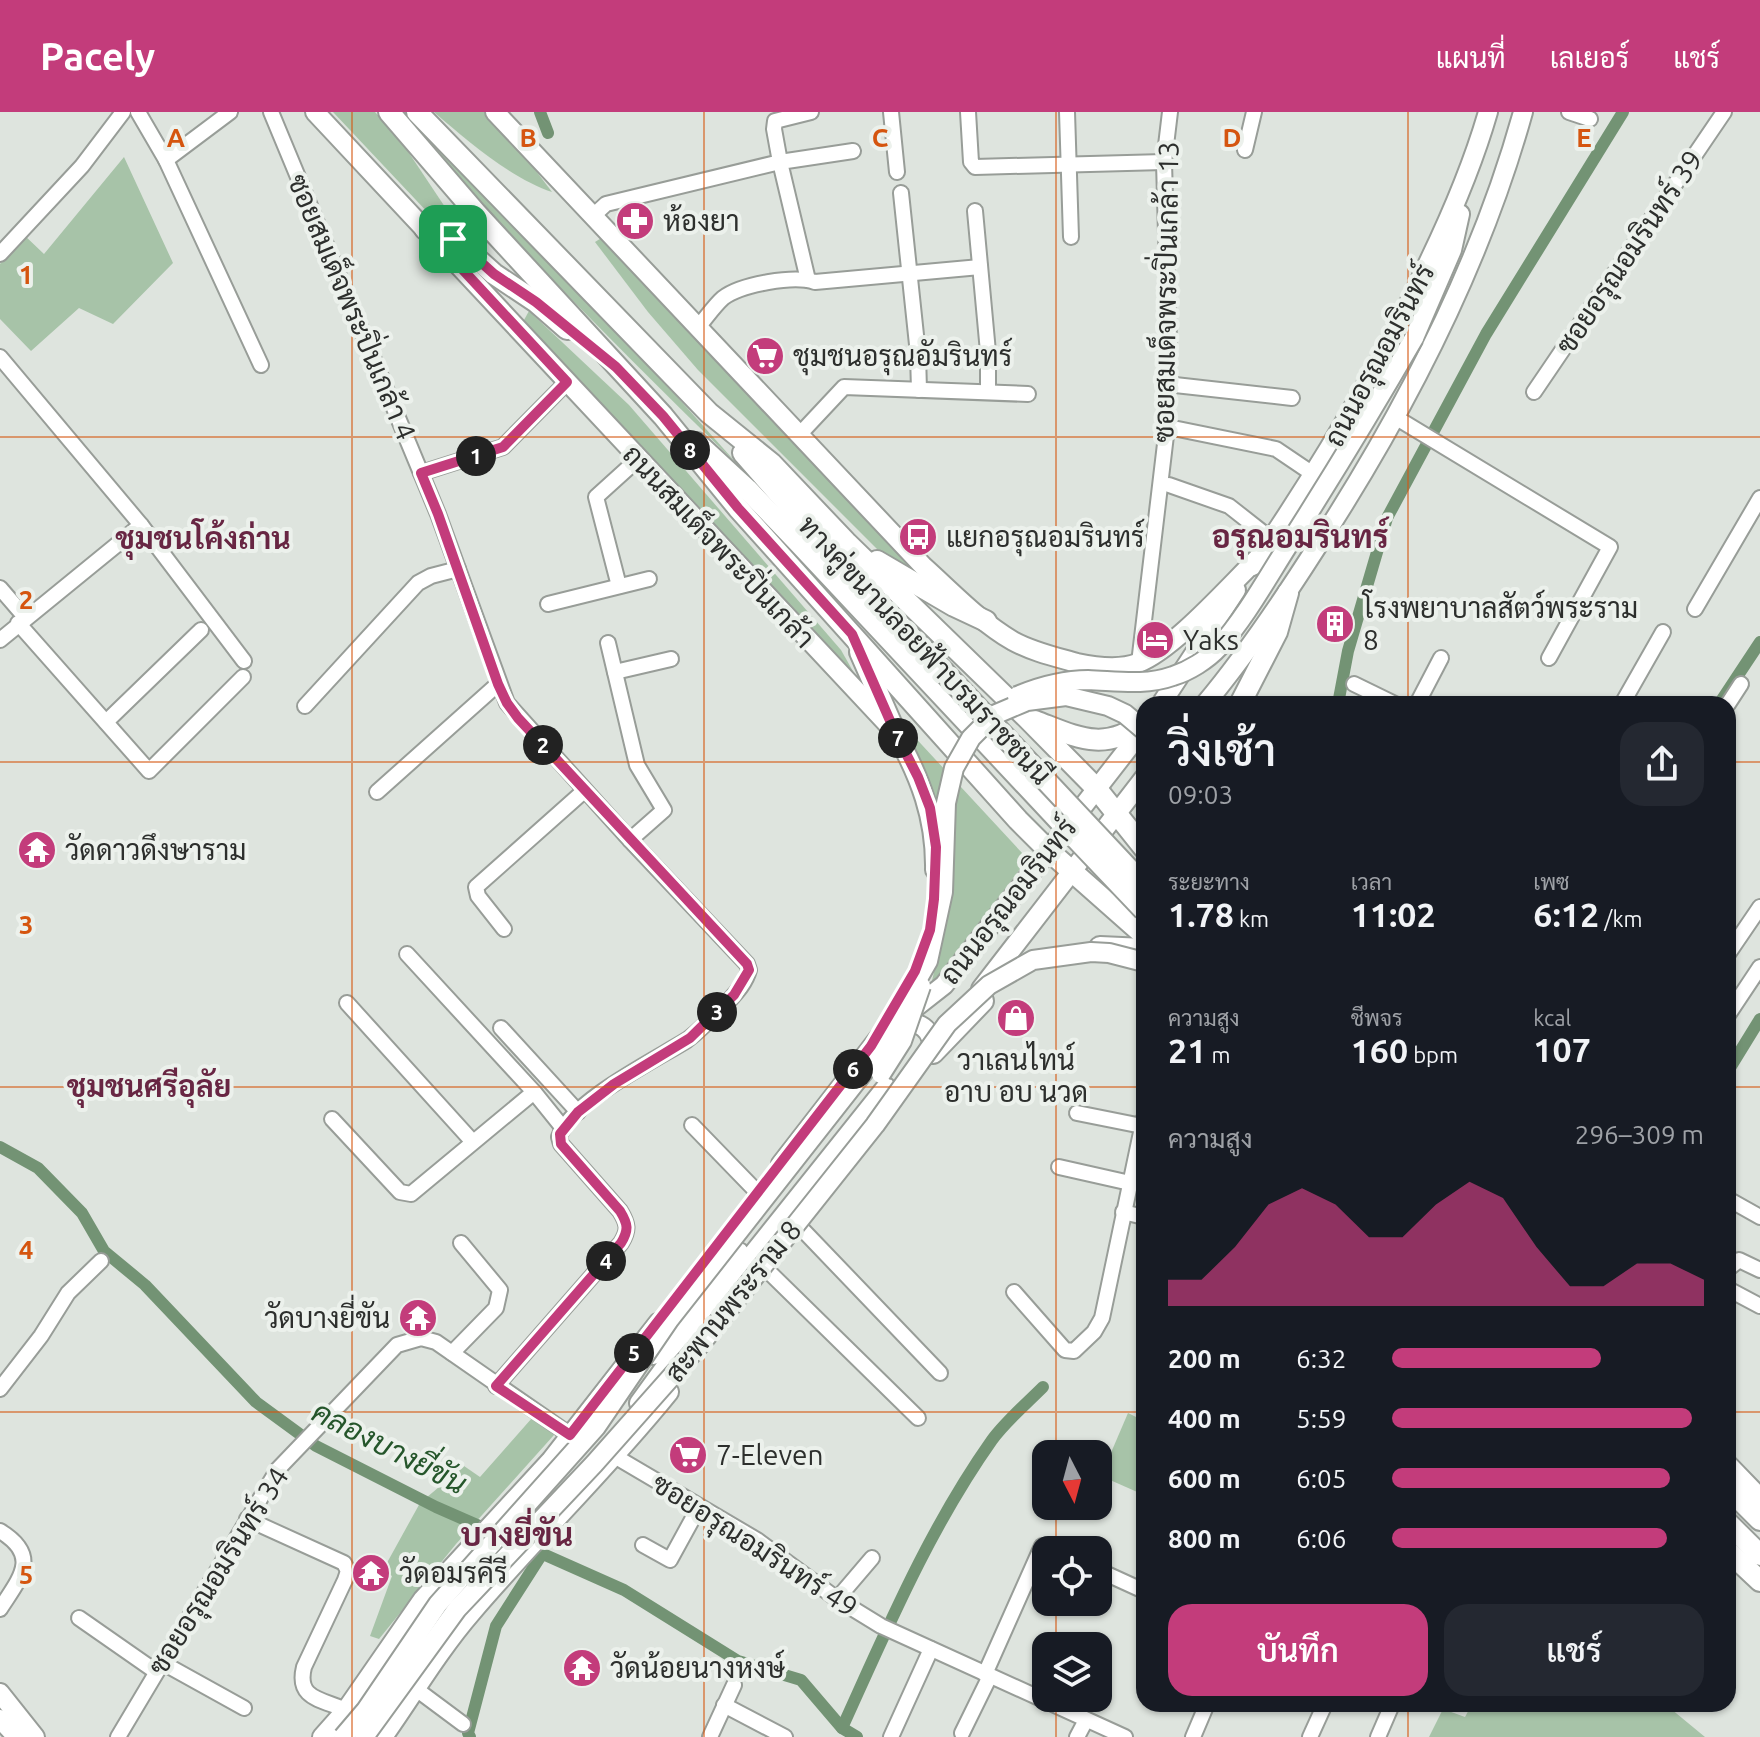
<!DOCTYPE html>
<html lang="th">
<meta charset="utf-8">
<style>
:root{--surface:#171b24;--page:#242831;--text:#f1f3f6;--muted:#9ea1a6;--accent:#c33c7b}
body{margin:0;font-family:Ubuntu,Sarabun,sans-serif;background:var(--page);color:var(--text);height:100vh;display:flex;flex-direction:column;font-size:30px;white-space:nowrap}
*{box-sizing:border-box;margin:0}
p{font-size:26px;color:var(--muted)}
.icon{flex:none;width:44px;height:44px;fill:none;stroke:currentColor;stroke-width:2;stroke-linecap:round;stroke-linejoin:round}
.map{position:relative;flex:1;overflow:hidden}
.panel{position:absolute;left:1136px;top:584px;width:600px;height:1016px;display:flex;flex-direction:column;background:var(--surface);border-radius:24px;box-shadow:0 2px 6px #0004}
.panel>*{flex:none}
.needle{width:52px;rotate:174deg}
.tools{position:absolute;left:1032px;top:1328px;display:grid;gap:16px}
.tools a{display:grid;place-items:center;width:80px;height:80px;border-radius:16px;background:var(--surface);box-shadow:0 2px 6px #0004;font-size:40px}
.pin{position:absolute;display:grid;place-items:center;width:68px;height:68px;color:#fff;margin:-34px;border-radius:16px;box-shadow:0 4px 12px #0006}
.km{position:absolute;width:40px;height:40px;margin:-20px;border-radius:50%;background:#222;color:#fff;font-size:22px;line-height:40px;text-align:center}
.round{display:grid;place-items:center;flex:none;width:84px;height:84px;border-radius:24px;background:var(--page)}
.summary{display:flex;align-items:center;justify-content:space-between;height:136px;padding:0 32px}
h1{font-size:44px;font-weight:600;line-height:60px}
.figures{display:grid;grid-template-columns:repeat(3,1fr);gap:12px;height:136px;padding:8px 32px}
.figures div{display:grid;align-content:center}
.figures b{font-size:34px;font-weight:600}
.figures small{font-size:22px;font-weight:400}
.figures p{font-size:22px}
.chart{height:224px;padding:16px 32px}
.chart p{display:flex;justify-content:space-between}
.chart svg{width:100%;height:144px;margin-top:8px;fill:var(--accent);opacity:.7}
.cta{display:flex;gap:16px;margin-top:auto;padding:16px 32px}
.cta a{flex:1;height:92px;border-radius:24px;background:var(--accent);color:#fff;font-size:32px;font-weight:600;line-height:92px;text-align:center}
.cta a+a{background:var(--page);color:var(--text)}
ul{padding:0 32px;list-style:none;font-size:26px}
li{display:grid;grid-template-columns:128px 96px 1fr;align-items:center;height:60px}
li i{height:20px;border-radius:10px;background:var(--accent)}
header{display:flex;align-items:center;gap:48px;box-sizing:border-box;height:112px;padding:0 40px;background:var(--accent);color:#fff}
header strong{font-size:38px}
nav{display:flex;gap:44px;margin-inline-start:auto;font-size:28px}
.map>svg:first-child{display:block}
</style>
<header>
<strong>Pacely</strong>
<nav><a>แผนที่</a><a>เลเยอร์</a><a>แชร์</a></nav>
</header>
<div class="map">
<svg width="1760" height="1625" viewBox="0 0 1760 1625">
<rect width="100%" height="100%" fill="#dee4de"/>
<g fill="#a7c3a8">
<path d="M333 0H375L399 26 459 116 448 122Z"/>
<path d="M434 0H484L518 35 552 80C512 67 466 28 434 0Z"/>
<path d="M436 31 647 251 739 354C634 252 531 148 432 40Z"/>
<path d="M124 45 173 151 113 212 79 196 31 239 0 207V152L23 122 44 142Z"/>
<path d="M603 125 926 469 877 437 698 258 648 200 595 130Z"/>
<path d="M529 199 629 293 841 538 858 568 595 291 524 208Z"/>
<path d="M897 606 1023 742V753L930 877 943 822 949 736 934 684Z"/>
<path d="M1128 1301 1144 1309V1383L1101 1364Z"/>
<path d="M532 1306 554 1323 456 1432 379 1527 370 1524 392 1464 383 1458 420 1391 464 1354 480 1365Z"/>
<path d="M1472 1592H1665L1705 1625H1429L1443 1597 1465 1605Z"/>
</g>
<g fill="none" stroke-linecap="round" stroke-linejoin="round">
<g stroke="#739374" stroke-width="12">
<path d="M540 0 548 21"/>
<path d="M1338 592 1348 539 1387 406 1486 222 1623 0"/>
<path d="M1719 592 1760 530"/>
<path d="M1728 959 1760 907"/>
<path d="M0 1035 38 1056 82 1101 104 1139 145 1173 256 1290 316 1334 436 1395 493 1420"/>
<path d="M525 1434 624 1478 738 1549 801 1568 842 1616 857 1625"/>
<path d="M842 1616C887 1517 929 1417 992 1328 1006 1309 1026 1292 1043 1275"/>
<path d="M470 1625 468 1621 496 1514 542 1442"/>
</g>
<defs>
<g id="street">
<path d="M138 0 166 48 261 253"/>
<path d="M271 0 438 402 507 591 630 728 747 852 749 858C745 873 734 883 724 894 712 905 701 918 687 928 655 948 570 990 559 1025L561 1032 620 1099C628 1112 629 1118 621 1131L496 1274"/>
<path d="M891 0 897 60"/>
<path d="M968 0 971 50 975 55 1164 50"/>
<path d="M1067 0 1071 125"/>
<path d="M1569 0 1590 7"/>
<path d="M1245 38 1254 0"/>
<path d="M166 48 230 0"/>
<path d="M901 81 918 242 919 278"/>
<path d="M975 99 988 240V280"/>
<path d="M593 104 606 92 780 50 774 17 775 9 811 0"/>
<path d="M0 142 82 54 123 0"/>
<path d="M808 168 780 50 853 39"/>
<path d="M698 215C706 206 714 194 723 186 741 172 794 163 815 170L980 155"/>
<path d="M0 245 141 413 244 549"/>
<path d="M1166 272 1292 286"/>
<path d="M1534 280 1724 0"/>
<path d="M1395 305 1610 435 1549 546"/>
<path d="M1178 317 1276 337 1313 362"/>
<path d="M799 323 844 275 1028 282"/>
<path d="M421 361 503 335 567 270"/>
<path d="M1169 373 1229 394 1271 427"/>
<path d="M619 474 596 385 638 347"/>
<path d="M0 476 25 505"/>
<path d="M548 492 649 467"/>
<path d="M1695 497 1760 386"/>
<path d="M18 511 149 659 243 565"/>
<path d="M0 528 141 413"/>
<path d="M608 531 637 653 664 698 630 728"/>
<path d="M1139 551 1167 315 1166 272 1169 229 1164 50 1170 0"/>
<path d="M615 560 671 547"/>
<path d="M1354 572 1395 592"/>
<path d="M1417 592 1441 546"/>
<path d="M1622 592 1663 520"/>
<path d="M1728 592 1741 572"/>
<path d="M305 594 418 471 431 464 458 457"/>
<path d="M106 610 201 518"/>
<path d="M377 680 498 572"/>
<path d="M504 817 478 784 476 775 584 679"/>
<path d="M407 842 534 980 563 1016"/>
<path d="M1728 842 1760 795"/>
<path d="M347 891 472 1029"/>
<path d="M1728 903 1760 855"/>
<path d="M501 916 578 1000"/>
<path d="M1077 1001 1142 1014"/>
<path d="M332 1007 400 1080 411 1082 534 980"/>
<path d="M692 1013 758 1081"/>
<path d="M1059 1055 1130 1071"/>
<path d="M1728 1087 1760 1105"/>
<path d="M1123 1100 1144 1105"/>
<path d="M800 1115 940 1261"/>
<path d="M766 1157 918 1306"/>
<path d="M1728 1157 1739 1148 1760 1158"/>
<path d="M1728 1177 1760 1194"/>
<path d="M1014 1180 1065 1238 1074 1239 1094 1220 1102 1206 1144 1006"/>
<path d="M452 1241 496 1196 500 1178 461 1131"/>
<path d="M0 1277 41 1224 68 1181 101 1149"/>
<path d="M616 1345 757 1428 837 1487 881 1514 1125 1625"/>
<path d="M247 1407 344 1451 348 1459 345 1468 304 1555C296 1587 321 1587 346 1598"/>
<path d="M0 1419C41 1444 20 1466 0 1497"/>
<path d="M643 1433 670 1448 699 1395"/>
<path d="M1098 1458 1144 1479"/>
<path d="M837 1487 872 1446"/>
<path d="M79 1506 155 1559"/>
<path d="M161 1550 244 1596"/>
<path d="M985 1562 1042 1434 1052 1438"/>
<path d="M416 1577 463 1612"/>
<path d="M724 1593 785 1625"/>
<path d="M962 1621 990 1564"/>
<path d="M118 1625 278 1357 397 1233 421 1226 436 1230 570 1323"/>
<path d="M710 1625 734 1573"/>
<path d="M891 1625 931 1537"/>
<path d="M1077 1625 1086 1608"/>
<path d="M1193 1625 1207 1592"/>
<path d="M1310 1625 1325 1592"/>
<path d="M1378 1625 1391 1595"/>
</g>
<g id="secondary">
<path d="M315 0 895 620C920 665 936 706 935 758"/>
<path d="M495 0 923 454C951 479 980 510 1013 529 1033 540 1056 545 1077 551 1096 555 1120 558 1138 551 1174 537 1229 474 1258 446"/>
<path d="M1414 226 1452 138 1460 102"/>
<path d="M1253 454C1320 356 1381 255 1430 147 1453 99 1473 52 1488 0"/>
<path d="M1161 592 1236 478"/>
<path d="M1205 592C1247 542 1283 488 1318 433 1405 299 1480 155 1523 0"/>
<path d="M981 877 1144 666"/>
<path d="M907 902 944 873 1144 616"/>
<path d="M895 912C920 907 933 916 933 941"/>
<path d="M781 1052 878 927"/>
<path d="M653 1243 739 1140"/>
<path d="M639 1291 689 1222 886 975"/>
<path d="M0 1581 35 1625"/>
<path d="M0 1607 17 1625"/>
<path d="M322 1625 346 1598 423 1487 551 1348 658 1211"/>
<path d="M383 1625C412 1584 439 1538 472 1500 536 1425 607 1357 669 1280"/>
</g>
<g id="primary">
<path d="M389 0 476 101 663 304 738 396 1018 708 1049 739 1144 823"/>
<path d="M417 0 709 301 771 351 846 430 1027 606 1096 676 1144 736"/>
<path d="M425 117 443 123 464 135 494 162 536 190 567 217"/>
<path d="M697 331 747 377 797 429 1065 715"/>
<path d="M743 341 810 417 943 559"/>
<path d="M877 449 954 494 986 509"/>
<path d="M860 540 895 620"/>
<path d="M1240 592 1277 520 1288 481"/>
<path d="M1035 609C1077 625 1104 641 1144 610"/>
<path d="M1100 835 1144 837"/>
<path d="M933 941 983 889"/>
<path d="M1728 1354 1760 1387"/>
<path d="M1728 1376 1760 1408"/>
<path d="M1728 1411 1760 1443"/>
<path d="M1728 1439 1760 1469"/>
</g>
</defs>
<use href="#street" stroke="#989d98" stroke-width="18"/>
<use href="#secondary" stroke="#989d98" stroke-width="22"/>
<use href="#primary" stroke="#989d98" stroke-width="24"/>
<use href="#street" stroke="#fff" stroke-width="14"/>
<use href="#secondary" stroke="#fff" stroke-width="18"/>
<use href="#primary" stroke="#fff" stroke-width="20"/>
<defs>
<g id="secondary-bridge">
<path d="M1017 584C1041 574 1063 568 1088 568 1117 569 1145 574 1173 564 1189 559 1207 548 1219 535 1245 506 1266 468 1287 435 1331 366 1373 297 1414 226"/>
<path d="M881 962 902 929 921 874"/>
<path d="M343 1625 366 1598 438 1492 596 1315 669 1208 866 957 928 849 943 780 946 691 954 656 971 626 994 603 1027 589 1066 584 1108 594 1125 602 1144 618"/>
<path d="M364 1625 457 1497 594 1352 704 1228 875 1013 947 912 989 873 1033 848 1091 840 1109 841 1144 850"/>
</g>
<g id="primary-bridge">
<path d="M943 559 1144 773"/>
<path d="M1065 715 1144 798"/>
</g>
</defs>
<use href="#secondary-bridge" stroke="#989d98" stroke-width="22" stroke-linecap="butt"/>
<use href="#primary-bridge" stroke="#989d98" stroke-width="24" stroke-linecap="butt"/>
<use href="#secondary-bridge" stroke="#fff" stroke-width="18"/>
<use href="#primary-bridge" stroke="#fff" stroke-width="20"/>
</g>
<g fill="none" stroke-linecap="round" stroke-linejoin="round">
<defs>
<path id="route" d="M425 117 443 123 464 135 494 162 536 190 616 255 663 304 738 396 852 522 895 620 918 665 930 696 936 735 934 787 930 818 915 859 871 934 570 1323 496 1274 621 1131C629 1118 628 1112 620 1099L561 1032 560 1022 578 1000 614 972 690 926 734 883 749 858 747 852 518 606 507 591 498 572 438 402 421 361 503 335 567 270Z"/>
</defs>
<use href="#route" stroke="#fff" stroke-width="16"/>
<use href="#route" stroke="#c33c7b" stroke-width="10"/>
</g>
<path fill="none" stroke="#d5550f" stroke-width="2" stroke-opacity="0.55" d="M352 0V1625M704 0V1625M1056 0V1342M1408 0V592M0 325H1760M0 650H1144M1728 650H1760M0 975H1144M1728 975H1760M0 1300H1144M1728 1300H1760M1056 1394V1438M1056 1490V1534M1056 1586V1625M1408 1592V1625"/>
<defs>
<symbol id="pharmacy-disc" viewBox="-11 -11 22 22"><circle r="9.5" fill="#c33c7b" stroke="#ecf1ec"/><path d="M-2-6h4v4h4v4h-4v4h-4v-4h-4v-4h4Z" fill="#fff"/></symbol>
<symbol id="supermarket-disc" viewBox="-11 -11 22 22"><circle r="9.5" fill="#c33c7b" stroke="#ecf1ec"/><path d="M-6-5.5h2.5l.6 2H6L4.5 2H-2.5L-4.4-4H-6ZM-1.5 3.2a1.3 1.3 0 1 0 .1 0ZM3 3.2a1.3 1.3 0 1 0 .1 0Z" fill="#fff"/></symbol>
<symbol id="bus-disc" viewBox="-11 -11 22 22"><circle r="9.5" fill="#c33c7b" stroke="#ecf1ec"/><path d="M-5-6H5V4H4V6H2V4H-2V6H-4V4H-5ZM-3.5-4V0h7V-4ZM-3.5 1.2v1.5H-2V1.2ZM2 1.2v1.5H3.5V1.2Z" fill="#fff"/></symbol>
<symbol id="building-disc" viewBox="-11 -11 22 22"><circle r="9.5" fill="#c33c7b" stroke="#ecf1ec"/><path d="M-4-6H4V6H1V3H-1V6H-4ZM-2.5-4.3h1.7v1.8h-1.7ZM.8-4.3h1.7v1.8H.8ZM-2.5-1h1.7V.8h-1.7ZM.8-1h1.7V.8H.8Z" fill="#fff"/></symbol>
<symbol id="hotel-disc" viewBox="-11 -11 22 22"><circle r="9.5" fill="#c33c7b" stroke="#ecf1ec"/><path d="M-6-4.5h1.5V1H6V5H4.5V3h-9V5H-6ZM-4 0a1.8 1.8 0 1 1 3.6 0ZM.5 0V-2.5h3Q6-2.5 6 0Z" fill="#fff"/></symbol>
<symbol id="temple-disc" viewBox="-11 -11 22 22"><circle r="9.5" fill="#c33c7b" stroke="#ecf1ec"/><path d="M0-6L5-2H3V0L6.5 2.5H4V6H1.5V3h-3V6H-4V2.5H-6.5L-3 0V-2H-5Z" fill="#fff"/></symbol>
<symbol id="shop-disc" viewBox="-11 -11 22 22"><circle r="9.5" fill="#c33c7b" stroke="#ecf1ec"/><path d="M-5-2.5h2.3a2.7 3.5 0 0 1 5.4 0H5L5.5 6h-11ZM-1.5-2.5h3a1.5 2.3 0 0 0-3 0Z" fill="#fff"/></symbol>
</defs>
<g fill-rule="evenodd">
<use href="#pharmacy-disc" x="613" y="87" width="44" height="44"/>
<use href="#supermarket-disc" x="743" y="222" width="44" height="44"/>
<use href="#bus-disc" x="896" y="403" width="44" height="44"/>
<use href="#building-disc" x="1313" y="490" width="44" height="44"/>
<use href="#hotel-disc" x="1133" y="506" width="44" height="44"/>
<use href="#temple-disc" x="15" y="716" width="44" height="44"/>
<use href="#shop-disc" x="994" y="884" width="44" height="44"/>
<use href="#temple-disc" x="396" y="1184" width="44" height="44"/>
<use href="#supermarket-disc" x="666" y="1321" width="44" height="44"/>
<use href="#temple-disc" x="349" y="1439" width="44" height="44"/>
<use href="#temple-disc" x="560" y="1534" width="44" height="44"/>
</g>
<g text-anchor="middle" stroke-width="8" stroke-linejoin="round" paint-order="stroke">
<g font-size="28" fill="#2d2f2d" stroke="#ecf1ec" text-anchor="start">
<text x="663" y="119">ห้องยา</text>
<text x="793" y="254">ชุมชนอรุณอัมรินทร์</text>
<text x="946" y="435">แยกอรุณอมรินทร์</text>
<text x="1363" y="506">โรงพยาบาลสัตว์พระราม<tspan x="1363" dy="32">8</tspan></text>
<text x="1183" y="538">Yaks</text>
<text x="65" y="748">วัดดาวดึงษาราม</text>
<text x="1016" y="958" text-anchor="middle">วาเลนไทน์<tspan x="1016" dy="32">อาบ อบ นวด</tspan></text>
<text x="390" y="1216" text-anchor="end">วัดบางยี่ขัน</text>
<text x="716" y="1353">7-Eleven</text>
<text x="399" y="1471">วัดอมรคีรี</text>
<text x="610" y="1566">วัดน้อยนางหงษ์</text>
</g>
<g font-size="28" fill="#2d2f2d" stroke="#ecf1ec">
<text transform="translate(1629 140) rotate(-56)" y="10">ซอยอรุณอมรินทร์ 39</text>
<text transform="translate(1166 180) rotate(-89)" y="10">ซอยสมเด็จพระปิ่นเกล้า 13</text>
<text transform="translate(352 195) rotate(67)" y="10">ซอยสมเด็จพระปิ่นเกล้า 4</text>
<text transform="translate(1379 243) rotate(-62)" y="10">ถนนอรุณอมรินทร์</text>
<text transform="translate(719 434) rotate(47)" y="10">ถนนสมเด็จพระปิ่นเกล้า</text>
<text transform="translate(925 538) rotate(47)" y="10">ทางคู่ขนานลอยฟ้าบรมราชชนนี</text>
<text transform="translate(1008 789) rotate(-52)" y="10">ถนนอรุณอมรินทร์</text>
<text transform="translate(733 1189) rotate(-51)" y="10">สะพานพระราม 8</text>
<text transform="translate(755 1433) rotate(33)" y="10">ซอยอรุณอมรินทร์ 49</text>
<text transform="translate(218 1459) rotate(-58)" y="10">ซอยอรุณอมรินทร์ 34</text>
</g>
<g font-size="30" font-weight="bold" fill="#682643" stroke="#ecf1ec">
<text x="203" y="437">ชุมชนโค้งถ่าน</text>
<text x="149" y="985">ชุมชนศรีอุลัย</text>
</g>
<g font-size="30" font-style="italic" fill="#25562b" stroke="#ecf1ec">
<text transform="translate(389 1336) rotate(27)" y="10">คลองบางยี่ขัน</text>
</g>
<g font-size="32" font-weight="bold" fill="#682643" stroke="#ecf1ec">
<text x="1300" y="436">อรุณอมรินทร์</text>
<text x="517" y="1434">บางยี่ขัน</text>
</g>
</g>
<g font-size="26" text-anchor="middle" font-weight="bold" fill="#d5550f" stroke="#ecf1ec" stroke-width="8" stroke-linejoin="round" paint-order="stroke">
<text x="176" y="35">A</text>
<text x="528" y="35">B</text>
<text x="880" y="35">C</text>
<text x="1232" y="35">D</text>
<text x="1584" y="35">E</text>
<text x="26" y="172">1</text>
<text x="26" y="497">2</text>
<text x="26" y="822">3</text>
<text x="26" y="1147">4</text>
<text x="26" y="1472">5</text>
</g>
</svg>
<div class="tools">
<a><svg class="needle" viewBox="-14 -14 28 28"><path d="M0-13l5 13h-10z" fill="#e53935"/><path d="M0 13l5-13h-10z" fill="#9ea1a6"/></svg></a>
<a><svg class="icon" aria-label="locate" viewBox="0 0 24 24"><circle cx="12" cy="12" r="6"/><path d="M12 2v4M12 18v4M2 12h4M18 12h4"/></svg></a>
<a><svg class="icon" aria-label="layers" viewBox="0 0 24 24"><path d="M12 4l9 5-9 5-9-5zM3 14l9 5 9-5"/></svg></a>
</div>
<div class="pin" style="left:453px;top:127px;background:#1e9e55"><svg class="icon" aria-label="arrive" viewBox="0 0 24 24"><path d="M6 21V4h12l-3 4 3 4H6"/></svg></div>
<b class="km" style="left:476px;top:344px">1</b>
<b class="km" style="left:543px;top:633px">2</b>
<b class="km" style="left:717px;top:900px">3</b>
<b class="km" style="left:606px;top:1149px">4</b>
<b class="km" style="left:634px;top:1241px">5</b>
<b class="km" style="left:853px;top:957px">6</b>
<b class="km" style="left:898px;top:626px">7</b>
<b class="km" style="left:690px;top:338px">8</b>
<section class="panel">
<div class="summary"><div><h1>วิ่งเช้า</h1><p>09:03</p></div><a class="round"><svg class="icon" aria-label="share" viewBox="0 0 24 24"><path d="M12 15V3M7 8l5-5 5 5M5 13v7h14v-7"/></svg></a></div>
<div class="figures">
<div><p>ระยะทาง</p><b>1.78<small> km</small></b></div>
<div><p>เวลา</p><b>11:02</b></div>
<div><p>เพซ</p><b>6:12<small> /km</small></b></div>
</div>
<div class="figures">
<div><p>ความสูง</p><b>21<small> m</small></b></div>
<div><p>ชีพจร</p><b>160<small> bpm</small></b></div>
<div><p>kcal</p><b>107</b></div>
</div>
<div class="chart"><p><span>ความสูง</span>296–309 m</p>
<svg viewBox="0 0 160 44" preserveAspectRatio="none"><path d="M0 44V36L10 36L20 26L30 13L40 8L50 13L60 23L70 23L80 13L90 6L100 11L110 26L120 38L130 38L140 31L150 31L160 36V44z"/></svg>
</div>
<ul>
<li><b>200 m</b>6:32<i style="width:67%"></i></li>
<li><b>400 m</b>5:59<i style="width:96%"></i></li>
<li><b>600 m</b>6:05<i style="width:89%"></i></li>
<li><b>800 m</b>6:06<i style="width:88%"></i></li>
</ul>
<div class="cta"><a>บันทึก</a><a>แชร์</a></div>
</section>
</div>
